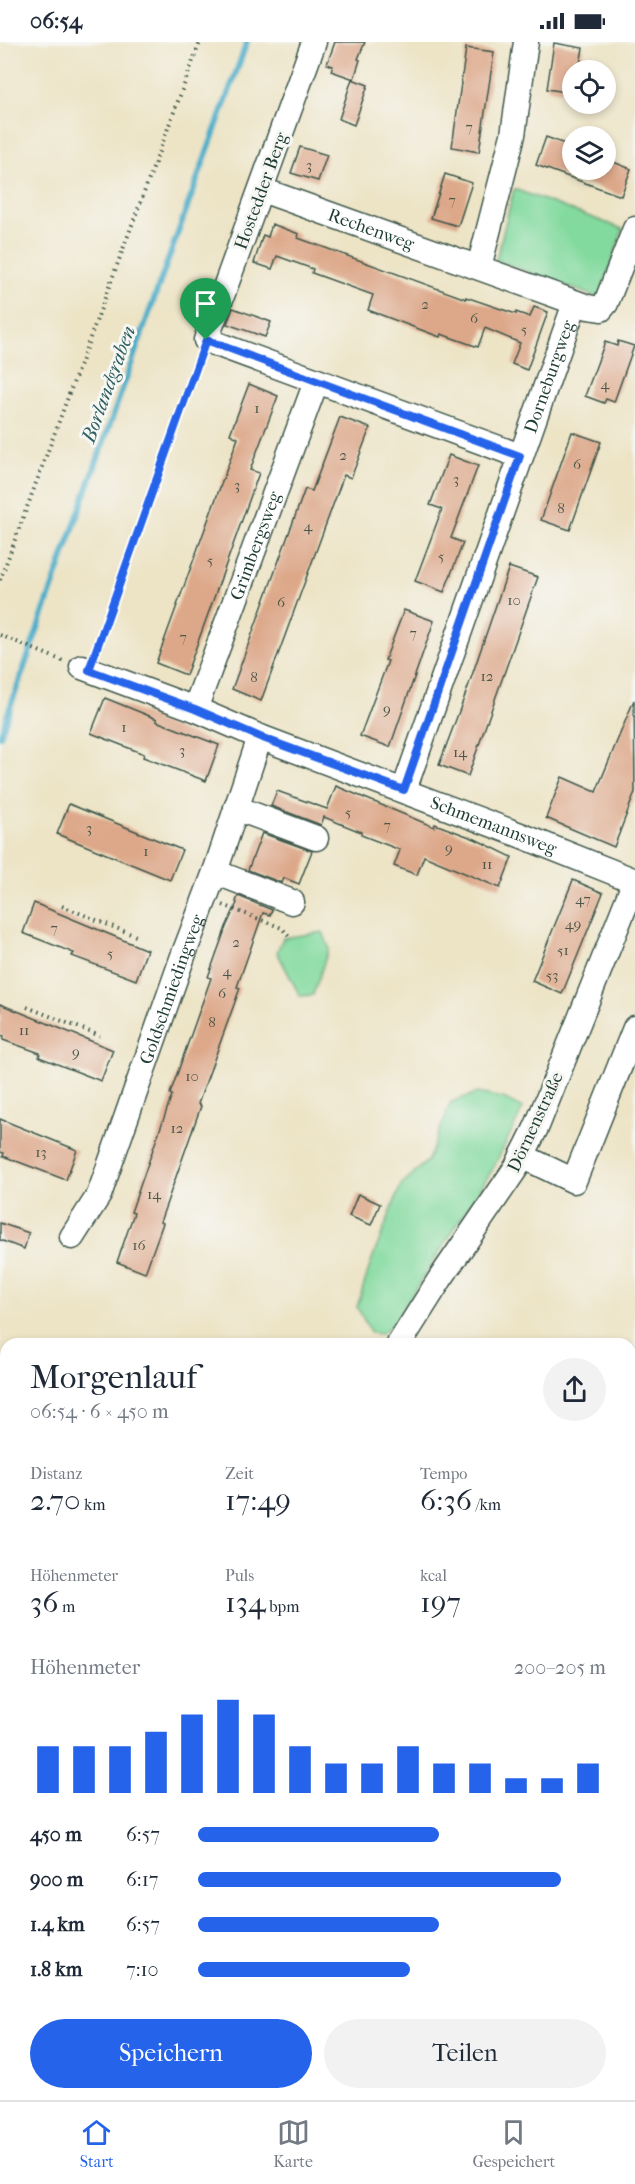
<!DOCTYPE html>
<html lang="de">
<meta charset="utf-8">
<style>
:root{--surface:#fff;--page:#f2f2f3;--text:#1f2937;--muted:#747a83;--line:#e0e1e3;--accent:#2563eb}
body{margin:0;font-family:"IM FELL French Canon",serif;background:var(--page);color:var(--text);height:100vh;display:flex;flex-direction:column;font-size:22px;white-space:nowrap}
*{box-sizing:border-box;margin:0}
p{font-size:20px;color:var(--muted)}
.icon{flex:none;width:33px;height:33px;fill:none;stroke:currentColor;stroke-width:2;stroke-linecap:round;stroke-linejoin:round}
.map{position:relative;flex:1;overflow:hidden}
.sheet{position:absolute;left:0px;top:1296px;width:636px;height:762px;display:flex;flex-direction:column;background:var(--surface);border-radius:18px 18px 0 0;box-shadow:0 3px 9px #0003}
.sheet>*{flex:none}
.controls{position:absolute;left:562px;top:18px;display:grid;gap:12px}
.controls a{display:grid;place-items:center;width:54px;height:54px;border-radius:50%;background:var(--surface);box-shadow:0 3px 9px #0003;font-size:30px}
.pin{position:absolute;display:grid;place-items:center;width:51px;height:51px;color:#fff;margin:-62px -26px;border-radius:50% 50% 50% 0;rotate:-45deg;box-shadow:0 0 6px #0007}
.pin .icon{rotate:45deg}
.round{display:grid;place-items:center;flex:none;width:63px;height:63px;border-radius:32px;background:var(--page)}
.head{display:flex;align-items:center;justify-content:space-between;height:102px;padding:0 30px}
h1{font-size:33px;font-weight:600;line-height:45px}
.stats{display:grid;grid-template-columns:repeat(3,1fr);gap:9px;height:102px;padding:6px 30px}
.stats div{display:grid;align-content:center}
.stats b{font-size:30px;font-weight:600}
.stats small{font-size:16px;font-weight:400}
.stats p{font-size:16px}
.chart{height:168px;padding:12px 30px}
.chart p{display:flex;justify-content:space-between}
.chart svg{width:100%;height:108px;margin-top:6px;stroke:var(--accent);stroke-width:6}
.button{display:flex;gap:12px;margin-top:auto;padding:12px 30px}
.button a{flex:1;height:69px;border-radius:36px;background:var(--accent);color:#fff;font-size:24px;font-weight:600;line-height:69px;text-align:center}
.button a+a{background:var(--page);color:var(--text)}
ul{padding:0 30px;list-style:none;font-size:20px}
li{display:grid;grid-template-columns:96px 72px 1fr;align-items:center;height:45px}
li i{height:15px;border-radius:8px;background:var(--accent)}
.status{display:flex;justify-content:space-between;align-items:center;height:42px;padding:0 30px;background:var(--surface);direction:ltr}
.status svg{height:16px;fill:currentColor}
.tabs{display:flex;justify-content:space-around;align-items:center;height:84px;border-top:2px solid var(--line);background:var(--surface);font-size:16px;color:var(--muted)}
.tabs a{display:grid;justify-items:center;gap:3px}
.tabs .current{color:var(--accent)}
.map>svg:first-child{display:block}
</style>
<div class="status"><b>06:54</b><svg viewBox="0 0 49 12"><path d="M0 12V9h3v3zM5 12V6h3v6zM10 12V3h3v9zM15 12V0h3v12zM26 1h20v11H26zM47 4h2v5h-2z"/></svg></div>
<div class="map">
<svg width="635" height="2058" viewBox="0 0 635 2058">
<rect width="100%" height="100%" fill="#f6f6f2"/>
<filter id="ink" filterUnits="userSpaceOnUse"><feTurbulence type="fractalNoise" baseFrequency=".0167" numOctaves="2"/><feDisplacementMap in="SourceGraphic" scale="12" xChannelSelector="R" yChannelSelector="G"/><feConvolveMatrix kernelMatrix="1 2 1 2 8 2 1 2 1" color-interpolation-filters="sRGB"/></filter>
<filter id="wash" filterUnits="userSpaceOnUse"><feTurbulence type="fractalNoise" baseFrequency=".008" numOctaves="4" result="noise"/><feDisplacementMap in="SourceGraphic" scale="24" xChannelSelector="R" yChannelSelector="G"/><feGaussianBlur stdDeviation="1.35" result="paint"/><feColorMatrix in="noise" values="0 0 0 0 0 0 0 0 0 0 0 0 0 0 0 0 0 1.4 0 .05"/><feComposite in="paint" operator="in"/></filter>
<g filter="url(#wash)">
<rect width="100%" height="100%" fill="#ede4c6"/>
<g fill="#83da9f" stroke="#518c6a" stroke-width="1.5">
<path d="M514 147 623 187 599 256 496 218Z"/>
<path d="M323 890 329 906 313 953 300 954 277 910 283 896Z"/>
<path d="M477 1051 503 1056 523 1066 493 1127 395 1279 382 1292 371 1291 357 1265 371 1220 401 1143 428 1118 451 1060Z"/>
</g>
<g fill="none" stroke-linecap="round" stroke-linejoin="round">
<g stroke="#4aadc9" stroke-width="6">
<path d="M0 694 159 243 247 0"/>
<path d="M177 2052 182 2058"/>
</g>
</g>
<g id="blocks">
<g fill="#dda88a">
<path d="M335 0H365L358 17 360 18 354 37 331 29 333 24 327 22Z"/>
<path d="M554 1 583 6 579 28H573V51L547 47Z"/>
<path d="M466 6 494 10 479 110 452 105Z"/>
<path d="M352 37 368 43 354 83 339 77Z"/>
<path d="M546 95 573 105V128H606V117L631 127 621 154 536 123Z"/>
<path d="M300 105 327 113 318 139 291 131Z"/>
<path d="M445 132 472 141 458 184 431 176Z"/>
<path d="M272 182 299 192 298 196 466 257V255L507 269 516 272V270L530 275 534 265 548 270 527 328 512 322 520 301 485 286 478 305 441 292 440 295 368 268 373 253 312 231 313 227 277 214 272 227 254 221 263 193 268 195Z"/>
<path d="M233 266 271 280 265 295 227 282Z"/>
<path d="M618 299 634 304 614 360 606 357 604 361 585 354 605 300 617 304Z"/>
<path d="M249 342 278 354 250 428 259 431 186 633 156 621 238 396 230 392Z"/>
<path d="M340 375 370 386 351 436 344 433 261 659 232 647 305 447 312 449Z"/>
<path d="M572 390 601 400 570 488 541 478Z"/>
<path d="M449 413 478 424 451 496 463 501 444 550 415 539 442 467 430 463Z"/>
<path d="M509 525 538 535 468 734 439 723 467 648Z"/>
<path d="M404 568 434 579 390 705 360 694 388 619 385 618Z"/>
<path d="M105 656 157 677 156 679 219 703 206 739 143 715 144 712 91 691Z"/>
<path d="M634 658 635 750 614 805 546 776 562 735 596 750Z"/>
<path d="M336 744 434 785 435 782 475 797 512 815 500 846 424 814 417 833 394 824 400 808 361 793V790L324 775 321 783 271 764 277 749 327 767Z"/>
<path d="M69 762 182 808 170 838 57 792Z"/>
<path d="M262 791 312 809 299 842 284 836 282 841 248 828Z"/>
<path d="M573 838 603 851 562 952 532 939Z"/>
<path d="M238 854 272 868 270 873 263 871 237 945 240 946 198 1062 201 1064 160 1180 163 1181 145 1231 117 1220 134 1171 131 1170 172 1053 170 1052 211 936 208 935 226 885 237 861 236 860Z"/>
<path d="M34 861 147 908 136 938 72 914 74 911 23 891Z"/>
<path d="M0 962 113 1008 101 1039 39 1015 40 1011 3 998 4 994 0 993Z"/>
<path d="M0 1077 77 1108 66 1138 3 1114 4 1111 0 1110Z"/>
<path d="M358 1152 380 1162 371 1183 349 1174Z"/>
<path d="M0 1181 29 1191 24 1207 0 1198Z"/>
</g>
</g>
</g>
<g filter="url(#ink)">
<use href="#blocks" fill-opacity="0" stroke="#3e564a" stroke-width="1.5"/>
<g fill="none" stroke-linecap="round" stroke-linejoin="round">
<defs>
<g id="minor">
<path d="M314 0 206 298 520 414"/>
<path id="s1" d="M262 148 588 265 601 267 606 261 635 187"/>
<path d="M479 225 513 93 526 0"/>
<path id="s2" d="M82 625 195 667 260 695 520 793 635 839 537 1084 516 1126 440 1237 399 1302"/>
<path id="s3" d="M195 667 316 340"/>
<path id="s4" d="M404 748 575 261"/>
<path d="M236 766 316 796"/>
<path d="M215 830 292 860"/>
<path d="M522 1114 574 1139 635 986"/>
<path id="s5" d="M72 1195 99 1153 183 914 215 830 260 695"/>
<path d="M0 1632 6 1636"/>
<path d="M0 1717 6 1714"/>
</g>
</defs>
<use href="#minor" stroke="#3e564a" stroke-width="27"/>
<g stroke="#3e564a" stroke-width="4" stroke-dasharray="1.5 4.5" stroke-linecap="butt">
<path d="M0 538 200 0"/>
<path d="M0 593 63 619"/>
<path d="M96 608 200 316"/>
<path d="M223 863 282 886 291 897"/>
<path d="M62 864 136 894"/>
<path d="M27 965 100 994"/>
<path d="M630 1528 635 1526"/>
<path d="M0 1816 6 1814"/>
<path d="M142 2052 146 2058"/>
<path d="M213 2052 217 2058"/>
<path d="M279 2052 283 2058"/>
</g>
<use href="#minor" stroke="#fff" stroke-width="24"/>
<g stroke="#1f3d34" stroke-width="4.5" stroke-dasharray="9 4.5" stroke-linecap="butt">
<path d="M630 1477 635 1475"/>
<path d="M630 1493 635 1491"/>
<path d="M0 1772 6 1769"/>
<path d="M0 1785 6 1782"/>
</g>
</g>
</g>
<g fill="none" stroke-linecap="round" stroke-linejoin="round" filter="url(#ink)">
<defs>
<path id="route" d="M206 298 520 414 404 748 260 695 195 667 89 628Z"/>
</defs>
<use href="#route" stroke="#fff" stroke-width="12"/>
<use href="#route" stroke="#2563eb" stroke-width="8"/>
</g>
<g text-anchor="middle" stroke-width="6" stroke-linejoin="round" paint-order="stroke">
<g font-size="15" fill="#4e584a">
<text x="469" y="90">7</text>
<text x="309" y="128">3</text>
<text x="452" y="163">7</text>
<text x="425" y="267">2</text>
<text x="474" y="281">6</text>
<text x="524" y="292">5</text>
<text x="605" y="347">4</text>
<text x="257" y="371">1</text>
<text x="343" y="418">2</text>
<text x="577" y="427">6</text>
<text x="456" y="442">3</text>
<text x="237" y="448">3</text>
<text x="561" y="471">8</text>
<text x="308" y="489">4</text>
<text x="441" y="519">5</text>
<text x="210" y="523">5</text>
<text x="514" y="563">10</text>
<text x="281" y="565">6</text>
<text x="413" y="596">7</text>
<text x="183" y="600">7</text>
<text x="487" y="639">12</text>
<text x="254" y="640">8</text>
<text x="387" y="672">9</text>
<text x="124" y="690">1</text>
<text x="182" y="713">3</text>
<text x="460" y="715">14</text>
<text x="348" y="775">5</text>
<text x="387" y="788">7</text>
<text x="89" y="791">3</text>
<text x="449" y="811">9</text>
<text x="146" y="814">1</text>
<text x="487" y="827">11</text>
<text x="583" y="862">47</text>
<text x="573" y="887">49</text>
<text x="54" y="891">7</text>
<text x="236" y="905">2</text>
<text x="563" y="913">51</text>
<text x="110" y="916">5</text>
<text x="227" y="934">4</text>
<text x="552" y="938">53</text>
<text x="222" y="956">6</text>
<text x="212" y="985">8</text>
<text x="24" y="993">11</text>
<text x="76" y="1015">9</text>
<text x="192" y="1039">10</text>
<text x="177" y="1091">12</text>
<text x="41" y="1115">13</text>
<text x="154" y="1157">14</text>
<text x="139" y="1208">16</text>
</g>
<g font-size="18" fill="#1f3d34" stroke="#f6f6f2">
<text transform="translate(261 149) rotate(-70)" y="6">Hostedder Berg</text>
<text dy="6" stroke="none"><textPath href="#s1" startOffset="116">Rechenweg</textPath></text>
<text dy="6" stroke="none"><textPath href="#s4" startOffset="438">Dorneburgweg</textPath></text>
<text dy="6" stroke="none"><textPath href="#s3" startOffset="174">Grimbergsweg</textPath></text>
<text dy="6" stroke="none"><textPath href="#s2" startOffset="441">Schmemannsweg</textPath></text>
<text dy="6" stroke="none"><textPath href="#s5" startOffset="268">Goldschmiedingweg</textPath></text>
<text transform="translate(535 1080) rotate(-65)" y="6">Dörnenstraße</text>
</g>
<g font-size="20" font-style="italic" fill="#2c5f61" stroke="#f6f6f2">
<text transform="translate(108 342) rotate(-70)" y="7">Borlandgraben</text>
</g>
</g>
</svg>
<div class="controls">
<a><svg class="icon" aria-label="locate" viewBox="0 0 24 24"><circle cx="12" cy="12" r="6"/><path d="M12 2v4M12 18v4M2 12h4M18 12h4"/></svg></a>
<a><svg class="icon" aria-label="layers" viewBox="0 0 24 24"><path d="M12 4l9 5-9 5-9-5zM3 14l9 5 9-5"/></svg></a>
</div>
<div class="pin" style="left:206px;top:298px;background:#1e9e55"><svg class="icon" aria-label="arrive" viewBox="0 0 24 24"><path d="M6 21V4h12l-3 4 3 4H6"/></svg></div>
<section class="sheet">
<div class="head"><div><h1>Morgenlauf</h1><p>06:54 · 6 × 450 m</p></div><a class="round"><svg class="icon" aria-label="share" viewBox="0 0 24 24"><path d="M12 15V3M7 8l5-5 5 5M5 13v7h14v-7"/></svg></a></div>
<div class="stats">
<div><p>Distanz</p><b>2.70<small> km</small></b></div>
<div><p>Zeit</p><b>17:49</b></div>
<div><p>Tempo</p><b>6:36<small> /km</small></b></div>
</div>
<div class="stats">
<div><p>Höhenmeter</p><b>36<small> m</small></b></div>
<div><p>Puls</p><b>134<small> bpm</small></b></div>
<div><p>kcal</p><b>197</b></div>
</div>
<div class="chart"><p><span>Höhenmeter</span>200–205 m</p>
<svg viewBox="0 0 160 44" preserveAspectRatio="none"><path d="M5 44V25M15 44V25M25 44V25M35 44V19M45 44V12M55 44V6M65 44V12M75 44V25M85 44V32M95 44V32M105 44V25M115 44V32M125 44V32M135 44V38M145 44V38M155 44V32"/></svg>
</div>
<ul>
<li><b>450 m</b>6:57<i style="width:59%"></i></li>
<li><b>900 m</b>6:17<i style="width:89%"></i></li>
<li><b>1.4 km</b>6:57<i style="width:59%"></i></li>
<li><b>1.8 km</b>7:10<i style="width:52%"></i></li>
</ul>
<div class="button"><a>Speichern</a><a>Teilen</a></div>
</section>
</div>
<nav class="tabs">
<a class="current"><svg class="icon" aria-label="home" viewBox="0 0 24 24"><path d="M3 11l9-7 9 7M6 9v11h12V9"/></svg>Start</a>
<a><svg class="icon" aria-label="map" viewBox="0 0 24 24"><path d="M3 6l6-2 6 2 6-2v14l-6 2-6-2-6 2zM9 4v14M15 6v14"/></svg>Karte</a>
<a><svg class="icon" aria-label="saved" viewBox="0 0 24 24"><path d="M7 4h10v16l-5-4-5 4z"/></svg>Gespeichert</a>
</nav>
